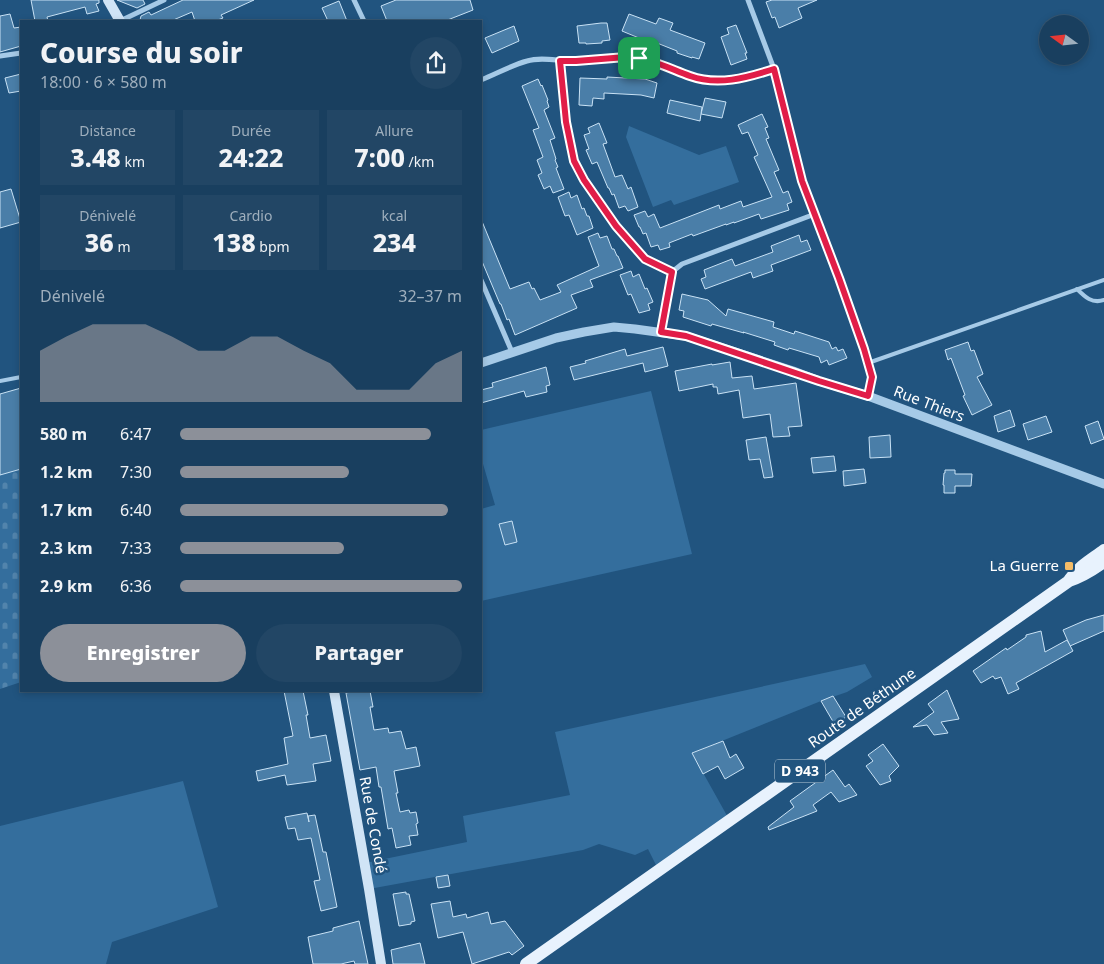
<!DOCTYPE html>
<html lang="fr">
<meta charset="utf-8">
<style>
:root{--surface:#193f5f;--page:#224665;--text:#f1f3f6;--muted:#9fafbd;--line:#375874;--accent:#8c9099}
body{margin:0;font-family:"Noto Sans",sans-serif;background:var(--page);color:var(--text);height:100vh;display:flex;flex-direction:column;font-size:19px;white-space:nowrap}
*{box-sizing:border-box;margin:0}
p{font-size:16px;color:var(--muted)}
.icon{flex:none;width:28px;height:28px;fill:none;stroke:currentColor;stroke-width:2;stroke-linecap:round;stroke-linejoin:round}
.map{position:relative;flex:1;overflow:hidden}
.panel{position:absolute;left:20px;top:20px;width:462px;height:672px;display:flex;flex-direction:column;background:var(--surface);border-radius:0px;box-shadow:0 2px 8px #0003,0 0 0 1px var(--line)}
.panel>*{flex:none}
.needle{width:32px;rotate:285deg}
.controls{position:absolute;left:1039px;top:15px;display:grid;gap:10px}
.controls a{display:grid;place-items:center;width:50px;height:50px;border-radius:50%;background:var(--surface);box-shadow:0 2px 8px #0003,0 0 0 1px var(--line);font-size:25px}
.pin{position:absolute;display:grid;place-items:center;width:42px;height:42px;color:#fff;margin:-21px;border-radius:10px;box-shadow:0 2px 8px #0006}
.round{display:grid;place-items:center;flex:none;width:52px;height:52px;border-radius:26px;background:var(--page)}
.headline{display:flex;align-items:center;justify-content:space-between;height:85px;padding:0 20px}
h1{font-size:28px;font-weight:800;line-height:38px}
.stats{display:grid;grid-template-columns:repeat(3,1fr);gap:8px;height:85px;padding:5px 20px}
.stats div{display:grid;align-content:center;border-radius:0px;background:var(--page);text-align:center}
.stats b{font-size:25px;font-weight:800}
.stats small{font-size:14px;font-weight:400}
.stats p{font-size:14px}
.chart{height:140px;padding:10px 20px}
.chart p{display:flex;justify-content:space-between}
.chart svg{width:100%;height:90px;margin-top:5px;fill:var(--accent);opacity:.7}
.cta{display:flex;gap:10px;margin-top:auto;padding:10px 20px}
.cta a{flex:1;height:58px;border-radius:30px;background:var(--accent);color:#fff;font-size:20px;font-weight:800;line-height:58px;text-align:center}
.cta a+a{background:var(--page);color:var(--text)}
ul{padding:0 20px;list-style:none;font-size:16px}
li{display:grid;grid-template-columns:80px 60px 1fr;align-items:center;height:38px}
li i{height:12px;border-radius:6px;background:var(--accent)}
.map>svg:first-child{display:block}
</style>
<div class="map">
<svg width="1104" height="964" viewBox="0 0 1104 964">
<defs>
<pattern id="cemetery-stones" width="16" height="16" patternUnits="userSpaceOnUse" patternTransform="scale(1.25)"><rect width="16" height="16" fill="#346e9d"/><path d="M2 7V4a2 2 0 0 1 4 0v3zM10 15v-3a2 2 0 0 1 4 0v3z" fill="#5284ac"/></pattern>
</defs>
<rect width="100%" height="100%" fill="#21547f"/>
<g fill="#346e9d">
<path d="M629 126 699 155 726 146 739 182 674 205 671 200 653 207 626 137Z"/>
<path d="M651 391 692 554 481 601V509L495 505 481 457V430Z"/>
<path d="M865 664 872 677 847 692 821 701 692 753 730 821 659 871 648 849 635 855 599 844 583 850 369 889 365 863 467 842 463 816 570 795 555 732Z"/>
<path d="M183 781 218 907 112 942 106 964H0V826Z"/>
</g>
<path fill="url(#cemetery-stones)" d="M21 469V682L0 689V475Z"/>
<g fill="#4a7ea8" stroke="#c9e2f5">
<path d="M31 0H99V3L96 4 99 11 87 14 85 7 47 17 48 21H35Z"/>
<path d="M117 0H143L145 4 137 8Z"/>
<path d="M183 0H254L221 15 223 18 215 21H195L192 12 171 21H136L140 20 141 16 149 12 151 15Z"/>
<path d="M396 0H470L473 10 445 21H387L381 6Z"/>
<path d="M772 0H817L798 8 802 18 779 28 775 17 772 18 766 2Z"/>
<path d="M339 1 347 21H328L322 8Z"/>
<path d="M10 14 14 28 21 27V46L0 52V16Z"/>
<path d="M629 14 656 24 659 18 673 23 670 30 705 43 699 59 692 57V58L677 53V51L657 43 656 45 622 31Z"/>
<path d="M601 23H607L610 40 602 41V43L586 44V43H579L577 26Z"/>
<path d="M736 25 747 53H745L747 59 731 65 721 37 729 34 727 28Z"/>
<path d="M514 26 519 41 492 53 485 38Z"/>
<path d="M21 74V91L9 93 5 78Z"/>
<path d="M607 77 645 79 657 83 654 98 641 95 604 93V99L593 98 592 106 579 105 580 78 607 79Z"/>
<path d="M538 79 541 86 542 85 548 100 547 101 549 107 544 110 555 138 550 140 556 159 555 160 558 167 556 168 564 189 553 193 550 186 544 189 538 175 542 173 537 160 543 157 533 130 539 128 522 86Z"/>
<path d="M705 98 726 102 722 118 701 114Z"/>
<path d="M670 100 702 107 700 121 667 113Z"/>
<path d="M762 114 768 127 765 128 769 138 766 139 779 170 774 172 783 193 788 191 792 202 787 204 789 210 761 219 759 214 734 223V222L726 225V224L693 236 692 234 669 243 670 247 660 250 658 245 651 247 646 233 643 234 640 227H639L634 215 645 211 648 217 654 214 660 228 719 205 720 209 741 201 743 207 772 197 754 157 758 155 748 132 742 134 738 125Z"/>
<path d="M599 123 607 143 603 144 615 177 622 175 628 189 631 187 638 207 628 211 625 206 619 208 614 194 612 195 609 188H608L597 162 592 164 586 150 589 149 584 135 590 133 588 128Z"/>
<path d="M11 189 21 222 0 228V192Z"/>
<path d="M569 192 571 198 577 195 582 209 584 208 587 216H589L593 228 577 235 569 215 565 216 558 197Z"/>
<path d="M481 219 510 289 529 282 532 289 534 288 540 300 561 292 557 285 599 266 588 237 598 233 600 238 607 236 612 249H614L617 256H618L623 268 590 280 593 287 571 295 577 308 515 335 509 319 507 320 501 304H500L481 259Z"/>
<path d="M799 235 801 242 807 240 811 250 771 265 773 271 753 278 751 272 705 289 701 279 706 277 704 270 732 259 735 266 773 252 771 246Z"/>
<path d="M631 271 633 277 639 274 645 289 647 288 653 302 648 304 650 310 639 313 631 294 628 295 620 275Z"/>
<path d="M682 294 708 300 726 316 728 309 774 322 773 327 794 334 795 331 829 342 832 349 836 347 838 351 843 349 847 358 829 365 827 360 821 363 819 357 789 348 788 350 774 345 775 342 743 332 744 333 712 324 711 326 683 317 684 311 679 310Z"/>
<path d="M968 342 971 351 974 350 983 374 977 377 992 405 972 415 963 396 965 395 951 358 948 360 945 350Z"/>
<path d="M663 347 668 366 645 372 643 363 574 380 570 367 586 363 585 361 625 349 627 356Z"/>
<path d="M730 362 732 378 752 376 754 389 796 383 802 426 788 427 790 436 773 437 770 414 743 418 739 390 718 394 717 387H713V384L679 391 675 371 712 364V365Z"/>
<path d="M546 367 550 385 546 386 547 392 526 397 524 391 481 403V390L493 387 492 383Z"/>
<path d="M21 388V469L0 475V394Z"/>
<path d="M1010 410 1015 426 998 432 994 416Z"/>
<path d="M1046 416 1052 432 1028 440 1023 424Z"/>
<path d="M1098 421 1104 439 1091 444 1085 426Z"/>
<path d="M890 435 891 457 870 458 869 437Z"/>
<path d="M766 437 773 477 764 478 760 459 749 460 746 440Z"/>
<path d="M834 456 836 471 813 473 811 458Z"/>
<path d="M864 469 866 483 844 486 843 471Z"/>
<path d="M945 470H955V474H972L971 486H955V493H944V485H943L944 473H945Z"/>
<path d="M512 521 517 542 505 545 499 524Z"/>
<path d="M1104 615V631L1070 646 1063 630 1086 620Z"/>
<path d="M1041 631 1045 652 1067 640 1073 651 1016 683 1019 689 1008 694 1001 677 995 679 993 676 981 683 973 671 1006 648 1007 650 1026 637V635Z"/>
<path d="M947 690 959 719 941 722 948 733 934 735 927 725 913 727 934 712 928 704Z"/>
<path d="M284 691H303L308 715H306L310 738 326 735 331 761 313 764 316 781 287 785 285 775 258 781 256 771 288 764 284 738 293 736Z"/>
<path d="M357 691H370L373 707H370L374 730 388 728 389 733 401 731 406 749 416 747 420 766 394 771 398 793H396L400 812 409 810 410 813 416 812 418 823 416 824 418 835 409 836 411 845 396 848 392 828 388 829 381 787H379L376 767 360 770 346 693Z"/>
<path d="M833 696 846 717 835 725 821 701Z"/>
<path d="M723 741 730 758 736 754 744 768 725 779 718 766 703 774 692 753Z"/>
<path d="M883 744 899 766 889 776 891 781 880 785 866 766 873 761 868 755Z"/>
<path d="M833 770 845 787 849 784 857 795 839 802 831 792 813 805 817 811 769 830 768 827 794 807 790 801Z"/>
<path d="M307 813 309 822 308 816 315 815 323 852H326L337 907 321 911 314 881 320 880 311 838 298 840 295 828 288 829 285 817Z"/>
<path d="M448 875 450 886 438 888 436 877Z"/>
<path d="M406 892V894H409L415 921 411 922V924L399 926 393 894Z"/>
<path d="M450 901 453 917 466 914 467 918 488 912 491 924 505 921 524 946 512 955 509 952 472 964 463 932 438 938 431 904Z"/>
<path d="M359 921 368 964H355L354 961 341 964H313L308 937 333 931V928Z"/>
<path d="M420 943 425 964H393L391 950Z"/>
</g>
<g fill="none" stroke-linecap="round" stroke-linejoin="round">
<g stroke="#a6cae7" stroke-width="4">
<path d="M1077 289C1085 297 1092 304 1104 300"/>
<path d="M868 363 1104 280"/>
<path d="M0 381 21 377"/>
</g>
<g stroke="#a6cae7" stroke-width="5">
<path d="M354 0 364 21"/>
<path d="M748 0 774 69 802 181 839 278 864 349 872 377 868 396"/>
<path d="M120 21 164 0"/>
<path d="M0 56 21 53"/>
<path d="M559 61 566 122 574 161 584 180 616 226 645 259 672 272"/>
<path d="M481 80C496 74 512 65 527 61 543 56 560 62 576 61 598 61 620 54 641 58 659 62 674 72 691 77 719 85 747 78 774 69"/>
<path d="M481 280 512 352"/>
<path d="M661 332 672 272 682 264 815 214"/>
</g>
<path stroke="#a6cae7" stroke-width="9" d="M481 363 556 338 584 332 614 327 635 329 686 336 793 371 819 381 868 396 1104 484"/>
<g stroke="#d0e4f6" stroke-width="10">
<path d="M108 0 120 21"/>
<path d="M334 691 369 889 381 964"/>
</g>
<g stroke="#e8f2fd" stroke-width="12">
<path d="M1070 579C1079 566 1092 559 1104 550"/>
<path d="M526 964 1069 581C1082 577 1093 570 1104 562"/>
</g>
</g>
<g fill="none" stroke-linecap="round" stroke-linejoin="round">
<defs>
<path id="route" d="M626 57C650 58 668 68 690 76 718 86 746 78 774 69L802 181 839 278 864 349 872 377 868 396 819 381 686 336 661 332 672 272 645 259 616 226 584 180 574 161 566 122 560 61H576Z"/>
</defs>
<use href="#route" stroke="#fff" stroke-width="10"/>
<use href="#route" stroke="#e11d48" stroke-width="6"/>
</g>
<rect fill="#f4bc67" stroke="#21547f" stroke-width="2" x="1064" y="561" width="10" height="10" rx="2.5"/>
<g text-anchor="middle" stroke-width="5" stroke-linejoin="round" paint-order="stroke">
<rect fill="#21547f" stroke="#bcccd9" stroke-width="1" x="775" y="759.5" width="50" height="23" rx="4"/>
<g font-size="14" font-weight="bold" fill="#fff">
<text x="800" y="776">D 943</text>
</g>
<g font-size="15" fill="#fff" stroke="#21547f">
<text transform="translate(929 404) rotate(21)" y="5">Rue Thiers</text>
<text transform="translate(862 708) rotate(-35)" y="5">Route de Béthune</text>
<text transform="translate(373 825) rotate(80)" y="5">Rue de Condé</text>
</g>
<g font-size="15" fill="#fff" stroke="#21547f" text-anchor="end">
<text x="1059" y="571">La Guerre</text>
</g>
</g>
</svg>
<div class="controls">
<a><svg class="needle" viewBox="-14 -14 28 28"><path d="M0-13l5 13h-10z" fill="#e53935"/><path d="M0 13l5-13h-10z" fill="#9fafbd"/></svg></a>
</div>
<div class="pin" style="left:639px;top:58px;background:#1e9e55"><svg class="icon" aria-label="arrive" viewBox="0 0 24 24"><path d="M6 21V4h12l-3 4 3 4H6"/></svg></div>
<section class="panel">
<div class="headline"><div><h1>Course du soir</h1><p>18:00 · 6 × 580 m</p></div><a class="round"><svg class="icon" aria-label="share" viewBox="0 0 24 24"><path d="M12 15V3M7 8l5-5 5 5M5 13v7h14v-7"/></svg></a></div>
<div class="stats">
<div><p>Distance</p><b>3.48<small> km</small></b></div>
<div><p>Durée</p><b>24:22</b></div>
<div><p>Allure</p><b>7:00<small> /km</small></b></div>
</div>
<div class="stats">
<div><p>Dénivelé</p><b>36<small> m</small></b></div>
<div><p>Cardio</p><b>138<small> bpm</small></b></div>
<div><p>kcal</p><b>234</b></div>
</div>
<div class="chart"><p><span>Dénivelé</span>32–37 m</p>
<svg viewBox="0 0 160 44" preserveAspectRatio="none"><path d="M0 44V19L10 12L20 6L30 6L40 6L50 12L60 19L70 19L80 12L90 12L100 19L110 25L120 38L130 38L140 38L150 25L160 19V44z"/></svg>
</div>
<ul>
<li><b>580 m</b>6:47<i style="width:89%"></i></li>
<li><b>1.2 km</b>7:30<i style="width:60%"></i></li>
<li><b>1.7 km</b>6:40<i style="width:95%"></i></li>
<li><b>2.3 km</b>7:33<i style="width:58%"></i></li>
<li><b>2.9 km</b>6:36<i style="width:100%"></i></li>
</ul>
<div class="cta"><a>Enregistrer</a><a>Partager</a></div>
</section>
</div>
